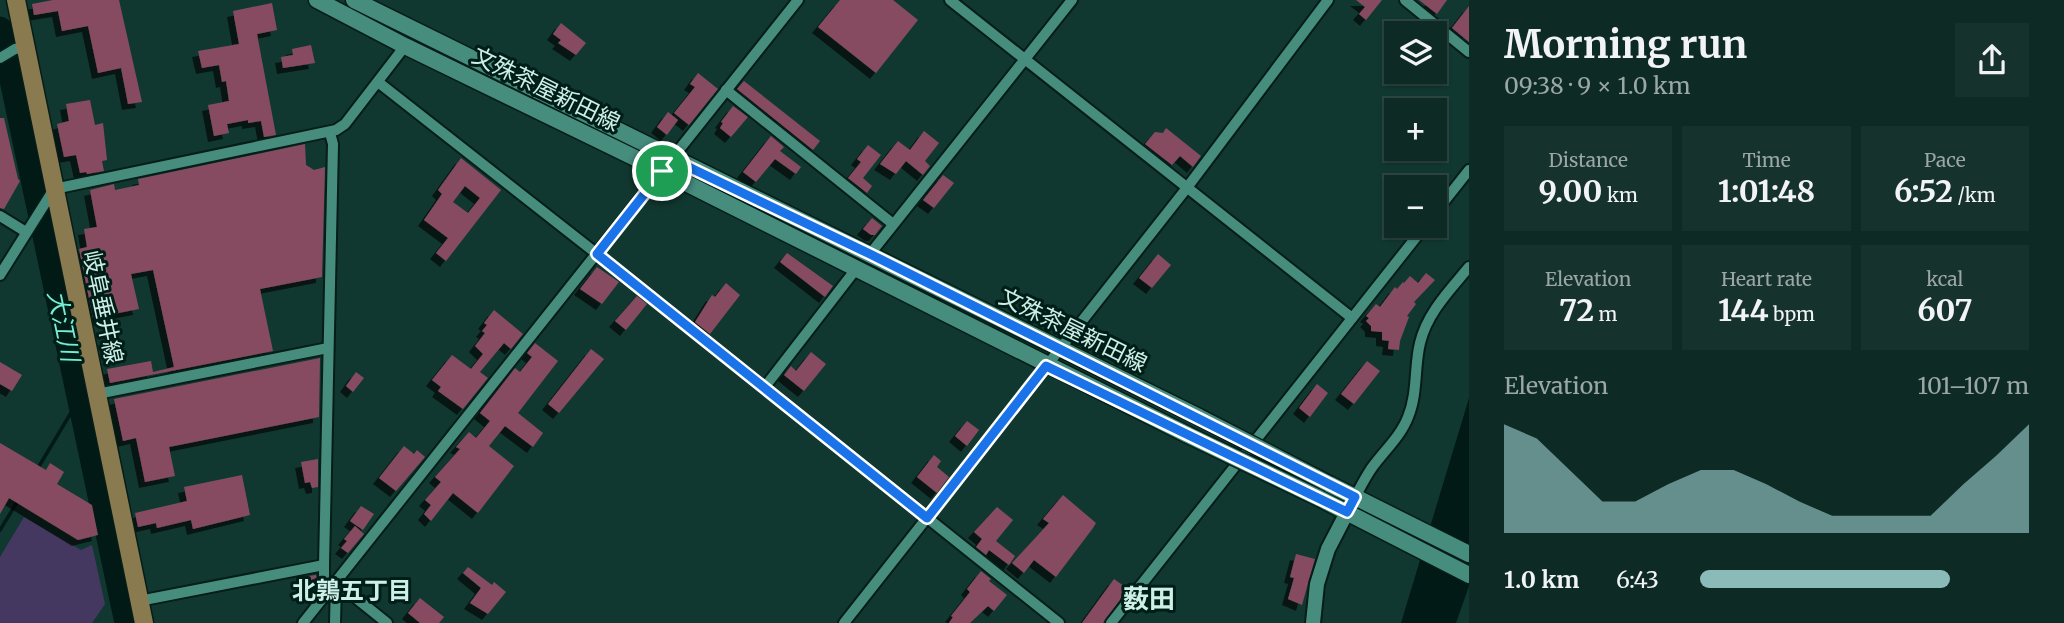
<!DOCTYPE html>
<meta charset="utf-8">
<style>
:root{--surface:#0d2a24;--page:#16322c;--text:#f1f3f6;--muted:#9aa7a6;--line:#2d4641;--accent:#8bbbb9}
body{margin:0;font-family:Merriweather,"Noto Sans JP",serif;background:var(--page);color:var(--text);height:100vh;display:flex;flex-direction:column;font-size:26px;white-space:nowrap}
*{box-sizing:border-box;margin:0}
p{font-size:23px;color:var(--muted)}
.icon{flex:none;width:38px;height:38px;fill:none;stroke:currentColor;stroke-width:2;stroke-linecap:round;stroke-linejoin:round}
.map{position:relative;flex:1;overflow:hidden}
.panel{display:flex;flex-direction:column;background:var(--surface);width:595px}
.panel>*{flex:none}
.controls{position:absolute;left:1384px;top:21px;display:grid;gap:14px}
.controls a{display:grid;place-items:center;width:63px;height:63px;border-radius:0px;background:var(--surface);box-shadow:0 2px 5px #0004,0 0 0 2px var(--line);font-size:35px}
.pin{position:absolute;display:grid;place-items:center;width:60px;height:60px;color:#fff;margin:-30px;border:4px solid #fff;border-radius:50%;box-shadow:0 2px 7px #0007}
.round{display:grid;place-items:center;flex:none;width:74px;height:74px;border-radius:0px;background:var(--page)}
.headline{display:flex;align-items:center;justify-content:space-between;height:119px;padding:0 35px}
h1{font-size:38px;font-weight:700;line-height:52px}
.figures{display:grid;grid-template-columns:repeat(3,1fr);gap:10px;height:119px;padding:7px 35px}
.figures div{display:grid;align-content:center;border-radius:0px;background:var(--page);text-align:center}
.figures b{font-size:30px;font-weight:700}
.figures small{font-size:19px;font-weight:400}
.figures p{font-size:19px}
.chart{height:196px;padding:14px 35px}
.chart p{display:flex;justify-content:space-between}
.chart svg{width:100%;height:126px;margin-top:7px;fill:var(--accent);opacity:.7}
ul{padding:0 35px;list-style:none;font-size:23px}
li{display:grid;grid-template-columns:112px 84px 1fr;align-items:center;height:52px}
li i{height:18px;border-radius:9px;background:var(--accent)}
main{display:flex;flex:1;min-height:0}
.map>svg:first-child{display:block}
</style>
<main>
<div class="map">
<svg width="1469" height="623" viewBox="0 0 1469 623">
<defs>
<filter id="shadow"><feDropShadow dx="-6" dy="6" stdDeviation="0" flood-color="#0009"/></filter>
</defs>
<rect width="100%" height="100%" fill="#113830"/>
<path fill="#443760" d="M24 517 81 550 92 545 105 604 92 623H0V557Z"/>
<path fill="#021a15" d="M1469 398V586L1456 623H1401Z"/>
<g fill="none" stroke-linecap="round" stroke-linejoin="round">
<g stroke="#021a15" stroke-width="3.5">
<path d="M38 468 78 401"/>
<path d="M0 530 19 499"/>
</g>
<path stroke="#021a15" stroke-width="23" d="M0 28 126 623"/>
</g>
<g fill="#864c61" fill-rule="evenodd" filter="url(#shadow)">
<path d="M53 0H119L142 102 128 104 121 68 98 73 88 26 62 31 58 11 34 15 32 4Z"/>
<path d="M840 0H893L918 20 876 73 818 27Z"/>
<path d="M1356 0H1382L1366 20 1359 14 1365 7Z"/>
<path d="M1419 0H1447L1437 14Z"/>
<path d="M272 3 277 30 257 34 276 135 264 137 261 121 248 123V120L227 124 229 133 214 136 208 105 229 101 226 81 222 82 219 65 202 68 198 51 239 44 233 11Z"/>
<path d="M1469 6V42L1452 28Z"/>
<path d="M561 23 586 43 576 55 558 43 561 40 553 34Z"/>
<path d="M311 45 315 63 283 68 281 57 293 55 292 49Z"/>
<path d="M698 73 718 89 689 125 674 113 695 87 690 84Z"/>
<path d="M744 81 820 141 813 150 737 89Z"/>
<path d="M90 100 95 125 103 123 107 160 102 161 104 171 87 174 86 172 80 173 76 155 64 157 57 124 69 121 66 104Z"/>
<path d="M733 106 748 117 731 137 720 128 723 123 721 122Z"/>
<path d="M668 112 678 120 667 135 657 127Z"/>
<path d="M0 118H4L18 179 20 181 4 209 0 208Z"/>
<path d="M1166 128 1201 156 1193 167 1180 156 1172 165 1145 144 1155 132 1163 133Z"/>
<path d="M924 131 939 143 925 161 930 166 923 175 906 161 896 174 880 164 898 141 910 150Z"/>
<path d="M771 136 784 147 780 151 801 167 796 174 775 159 756 182 743 172Z"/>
<path d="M305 144 306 165 314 170 325 167 322 277 260 289 273 351 110 383 107 369 151 361 153 372 174 367 153 270 131 274 139 309 93 318 79 249 87 247 84 229 97 227 90 190 114 184 115 190 139 185 138 179Z"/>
<path d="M868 145 881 155 863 178 872 186 867 193 848 178 861 162 857 159Z"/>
<path d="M461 158 501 190 446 261 436 253 448 238 424 220 442 194 438 190ZM465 186 480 198 468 213 453 202Z"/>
<path d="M943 175 954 183 934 208 923 200Z"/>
<path d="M872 218 882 226 875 235H871L863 229Z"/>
<path d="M787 253 833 286 825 297 780 262Z"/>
<path d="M1158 254 1171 265 1152 288 1139 278Z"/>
<path d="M597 267 619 282 602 304 580 289Z"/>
<path d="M1426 273 1435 280 1414 302 1416 304 1407 316 1409 317 1400 341 1399 350 1388 349 1389 341 1382 340V332L1371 331V326L1366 321 1369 318 1366 316 1376 304 1380 307 1395 287 1397 289 1403 282 1404 283 1410 276 1418 283Z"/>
<path d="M726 283 740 295 710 334 695 322 712 295 715 297Z"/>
<path d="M637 296 647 304 626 330 615 321Z"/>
<path d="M494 310 523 334 511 349 504 343 480 372 488 378 463 409 438 391 441 387 432 380 452 355 471 369 483 354 475 346 485 333 482 331 487 325 484 323Z"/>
<path d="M535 343 558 361 518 413 543 433 533 447 505 426 489 446 514 466 478 513 453 493 431 521 424 514 431 505 425 500 441 482 435 477 460 449 456 447 469 432 476 438 490 421 480 413 515 368 520 372 532 357 527 353Z"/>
<path d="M591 349 604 359 559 413 548 404Z"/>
<path d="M811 352 826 364 804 391 784 375 791 366 796 371Z"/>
<path d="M320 358 319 417 169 447 175 476 145 482 136 438 123 441 114 399Z"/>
<path d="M1367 361 1380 371 1354 404 1341 394Z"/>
<path d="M0 362 22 375 12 391 0 384Z"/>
<path d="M356 372 364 378 353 392 346 386Z"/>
<path d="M1317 384 1328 393 1310 417 1299 408Z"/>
<path d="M967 421 979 430 967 446 955 436Z"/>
<path d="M0 443 46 470 50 463 64 472 57 484 92 505 98 535 78 540 9 498 0 514Z"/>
<path d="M404 446 414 454 417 450 425 457 396 491 379 478Z"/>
<path d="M934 455 941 461 937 467 949 477 937 493 917 477Z"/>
<path d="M318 459V487L312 488 310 482 305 483 301 462Z"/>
<path d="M242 475 250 515 193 529 191 520 157 528 156 523 138 527 135 513 187 501 184 487Z"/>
<path d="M1063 495 1096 523 1093 528 1056 577 1034 560 1024 573 1012 563 1049 523 1043 519Z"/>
<path d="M361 506 374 514 363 530 350 521Z"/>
<path d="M997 507 1013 520 996 541 1015 556 1009 565 989 550 986 555 976 547 982 539 974 532Z"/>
<path d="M355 526 364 534 348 553 341 548 347 541 344 539Z"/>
<path d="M1296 554 1315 559 1302 605 1288 599 1294 578 1290 577Z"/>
<path d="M468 567 492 585 494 582 506 592 488 614 470 603 481 588 463 573Z"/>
<path d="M981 571 991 579 989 581 1007 595 994 611 988 606 970 623H949L953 617 951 616 970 592 967 589Z"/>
<path d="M316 575 318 587 304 590 301 577Z"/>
<path d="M1114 579 1128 589 1103 623H1082Z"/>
<path d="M420 598 444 617 439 623H420L408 613Z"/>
</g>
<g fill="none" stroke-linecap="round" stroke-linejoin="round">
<defs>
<g id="minor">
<path d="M950 0 1352 318"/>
<path d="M1405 0 1469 52"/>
<path d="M0 58 15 49 25 47"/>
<path d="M378 82 597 254 1059 623"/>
<path d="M726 90 893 224"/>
<path d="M330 133 333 144 324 565V581L330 589"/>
<path d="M1435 213 1469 170"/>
<path d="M0 216 26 232"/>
<path d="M870 254 1072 0"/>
<path d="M0 275 54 189 336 130 345 124 405 46"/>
<path d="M764 388 856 269"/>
<path d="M97 394 328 348"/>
<path d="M1355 497C1360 488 1365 478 1371 469 1383 452 1401 436 1408 417 1418 393 1414 367 1420 343 1427 313 1450 290 1469 267"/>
<path d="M336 582 387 623"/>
<path d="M139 601 324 565"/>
<path d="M303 623 798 0"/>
<path d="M335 623 336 582"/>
<path d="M844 623 1186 189 1328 0"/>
<path d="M1111 623 1425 226"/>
</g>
<path id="tertiary" d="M1313 623 1317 584 1328 549 1355 497"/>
<g id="secondary">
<path d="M317 0 405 46 662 171 1188 435"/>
<path d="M354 0 1199 417"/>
<path d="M1329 484 1469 554"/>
<path d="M1319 498 1469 575"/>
</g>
<path id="primary" d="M16 0 144 623"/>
</defs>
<use href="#minor" stroke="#061d18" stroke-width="14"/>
<use href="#tertiary" stroke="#061d18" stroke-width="18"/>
<use href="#secondary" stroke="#061d18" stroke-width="19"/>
<use href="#primary" stroke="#061d18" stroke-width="21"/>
<use href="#minor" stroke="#468d7e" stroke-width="10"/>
<use href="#tertiary" stroke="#468d7e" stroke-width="14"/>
<use href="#secondary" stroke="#468d7e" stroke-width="16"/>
<use href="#primary" stroke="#897a50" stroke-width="18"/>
<defs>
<g id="secondary-bridge">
<path d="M1199 417 1329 484"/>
<path d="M1188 435 1319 498"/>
</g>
</defs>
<use href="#secondary-bridge" stroke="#061d18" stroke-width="19" stroke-linecap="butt"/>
<use href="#secondary-bridge" stroke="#468d7e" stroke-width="16"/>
</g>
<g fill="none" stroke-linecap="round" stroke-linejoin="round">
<defs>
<path id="route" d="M672 159 870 254 1355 497 1347 512 1046 366 927 518 597 254Z"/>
</defs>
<use href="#route" stroke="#fff" stroke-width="14"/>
<use href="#route" stroke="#1a73e8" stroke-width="9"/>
</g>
<g text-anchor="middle" stroke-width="6" stroke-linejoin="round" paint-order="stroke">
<g font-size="23" fill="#cdefe6" stroke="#001e18">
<text transform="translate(546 89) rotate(26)" y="8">文殊茶屋新田線</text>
<text transform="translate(103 307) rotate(78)" y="8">岐阜垂井線</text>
<text transform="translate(1073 330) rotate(26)" y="8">文殊茶屋新田線</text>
</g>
<g font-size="24" font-style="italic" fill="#79edd4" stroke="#001e18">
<text transform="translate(63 326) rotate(78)" y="8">大江川</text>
</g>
<g font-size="24" font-weight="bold" fill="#cdefe6" stroke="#001e18">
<text x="352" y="599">北鶉五丁目</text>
</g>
<g font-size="26" font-weight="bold" fill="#cdefe6" stroke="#001e18">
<text x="1149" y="608">薮田</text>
</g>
</g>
</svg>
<div class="controls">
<a><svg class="icon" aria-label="layers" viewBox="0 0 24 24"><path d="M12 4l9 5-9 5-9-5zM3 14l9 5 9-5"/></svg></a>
<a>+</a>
<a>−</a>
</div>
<div class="pin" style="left:662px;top:171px;background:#1e9e55"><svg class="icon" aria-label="arrive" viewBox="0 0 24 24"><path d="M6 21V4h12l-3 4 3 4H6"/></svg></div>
</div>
<section class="panel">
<div class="headline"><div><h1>Morning run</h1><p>09:38 · 9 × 1.0 km</p></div><a class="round"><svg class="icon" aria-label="share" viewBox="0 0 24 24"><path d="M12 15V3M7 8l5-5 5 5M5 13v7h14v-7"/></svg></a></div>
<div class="figures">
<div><p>Distance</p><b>9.00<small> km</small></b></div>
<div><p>Time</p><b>1:01:48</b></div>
<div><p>Pace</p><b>6:52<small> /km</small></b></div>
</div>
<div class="figures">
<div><p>Elevation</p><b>72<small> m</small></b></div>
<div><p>Heart rate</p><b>144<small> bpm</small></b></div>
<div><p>kcal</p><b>607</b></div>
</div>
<div class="chart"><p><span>Elevation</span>101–107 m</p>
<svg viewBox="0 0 160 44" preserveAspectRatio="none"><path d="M0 44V6L10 11L20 22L30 33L40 33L50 27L60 22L70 22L80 27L90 33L100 38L110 38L120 38L130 38L140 27L150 17L160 6V44z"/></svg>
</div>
<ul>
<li><b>1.0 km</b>6:43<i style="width:76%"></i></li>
</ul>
</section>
</main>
